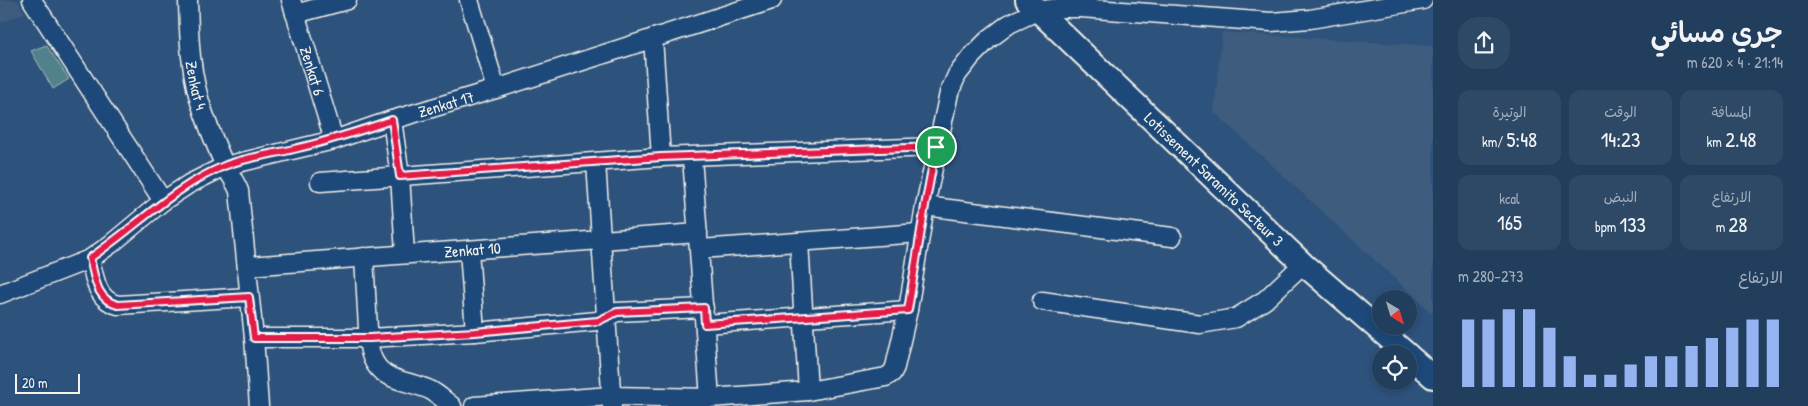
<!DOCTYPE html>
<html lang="ar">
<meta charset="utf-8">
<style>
:root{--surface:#223e5d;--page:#2e4966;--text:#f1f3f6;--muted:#a2aebc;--line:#3f5772;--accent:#95b2f1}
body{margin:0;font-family:"Patrick Hand","Playpen Sans Arabic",sans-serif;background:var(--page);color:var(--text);direction:rtl;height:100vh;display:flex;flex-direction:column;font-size:19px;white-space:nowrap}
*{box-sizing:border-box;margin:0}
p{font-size:16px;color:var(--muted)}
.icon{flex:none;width:28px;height:28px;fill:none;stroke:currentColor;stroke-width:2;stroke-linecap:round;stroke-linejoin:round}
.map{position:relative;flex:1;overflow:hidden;direction:ltr}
.side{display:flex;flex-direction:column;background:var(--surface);width:375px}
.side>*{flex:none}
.needle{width:32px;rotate:142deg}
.buttons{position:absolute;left:1372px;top:290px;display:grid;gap:10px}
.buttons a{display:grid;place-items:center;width:45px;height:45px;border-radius:50%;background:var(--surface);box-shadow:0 2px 8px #0003,0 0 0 1px var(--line);font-size:25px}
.scale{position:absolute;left:15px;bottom:12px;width:65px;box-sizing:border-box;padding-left:5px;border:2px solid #f4f1e8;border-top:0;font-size:14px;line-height:18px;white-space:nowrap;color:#f4f1e8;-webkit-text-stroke:4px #1f4a7a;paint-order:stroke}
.pin{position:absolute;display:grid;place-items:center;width:42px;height:42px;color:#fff;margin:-21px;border:2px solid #fff;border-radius:50%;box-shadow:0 1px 5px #0007}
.round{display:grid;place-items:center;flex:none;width:52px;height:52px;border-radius:20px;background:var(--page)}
.head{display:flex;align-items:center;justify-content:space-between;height:85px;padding:0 25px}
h1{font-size:28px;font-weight:600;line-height:38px}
.stats{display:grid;grid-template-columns:repeat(3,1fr);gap:8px;height:85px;padding:5px 25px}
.stats div{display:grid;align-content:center;border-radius:12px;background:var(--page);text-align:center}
.stats b{font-size:21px;font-weight:600}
.stats small{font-size:14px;font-weight:400}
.stats p{font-size:14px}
.chart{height:140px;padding:10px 25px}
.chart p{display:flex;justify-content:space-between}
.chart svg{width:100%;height:90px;margin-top:5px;stroke:var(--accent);stroke-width:6}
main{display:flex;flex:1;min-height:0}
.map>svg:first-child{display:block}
</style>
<main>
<section class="side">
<div class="head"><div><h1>جري مسائي</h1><p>21:14 · 4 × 620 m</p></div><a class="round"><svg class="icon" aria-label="share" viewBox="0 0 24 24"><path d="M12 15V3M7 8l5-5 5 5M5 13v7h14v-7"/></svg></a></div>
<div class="stats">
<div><p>المسافة</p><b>2.48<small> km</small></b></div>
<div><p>الوقت</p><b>14:23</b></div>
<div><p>الوتيرة</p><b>5:48<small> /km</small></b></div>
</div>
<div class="stats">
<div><p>الارتفاع</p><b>28<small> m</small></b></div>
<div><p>النبض</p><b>133<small> bpm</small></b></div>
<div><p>kcal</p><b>165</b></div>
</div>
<div class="chart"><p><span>الارتفاع</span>273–280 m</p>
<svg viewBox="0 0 160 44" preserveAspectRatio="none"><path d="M5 44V11M15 44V11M25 44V6M35 44V6M45 44V15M55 44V29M65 44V38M75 44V38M85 44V33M95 44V29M105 44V29M115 44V24M125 44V20M135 44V15M145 44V11M155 44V11"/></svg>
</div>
</section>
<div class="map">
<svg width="1433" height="406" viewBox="0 0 1433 406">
<rect width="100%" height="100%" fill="#2d527c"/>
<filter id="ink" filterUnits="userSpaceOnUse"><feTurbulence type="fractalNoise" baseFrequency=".02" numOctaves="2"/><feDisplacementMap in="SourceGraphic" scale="10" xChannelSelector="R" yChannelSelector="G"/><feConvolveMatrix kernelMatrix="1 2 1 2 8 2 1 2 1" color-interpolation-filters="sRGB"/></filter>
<g filter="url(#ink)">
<g fill="#3e5c7e">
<path d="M0 0H17L25 13 0 23Z"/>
<path d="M1222 32 1433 46V314L1214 112Z"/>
</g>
<path fill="#51818b" stroke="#a2b9ba" d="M46 45 69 79 53 89 31 51Z"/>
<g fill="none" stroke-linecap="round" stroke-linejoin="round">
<defs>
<g id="minor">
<path d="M32 0 163 201"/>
<path id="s1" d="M188 0C189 40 190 76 204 114 210 131 217 148 224 164 229 173 235 181 239 191L254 338 259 406"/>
<path id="s2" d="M291 0 334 140"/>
<path d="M469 0 496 89"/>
<path d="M295 14 347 0"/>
<path d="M653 38 661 157"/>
<path d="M392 120 400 176 405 254"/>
<path d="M692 157 710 398"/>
<path d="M596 162 612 406"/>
<path d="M320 182 661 157 936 147"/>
<path d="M925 206 1172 237"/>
<path d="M799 242 808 391"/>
<path d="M700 249 920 233"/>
<path d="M469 250 475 332"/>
<path d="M364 257 369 346C375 383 403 378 430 390 438 394 445 401 452 406"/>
<path d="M90 259C95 278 96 300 118 305L249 297"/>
<path id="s3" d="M247 266 698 233"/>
<path id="s4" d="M0 294 90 259 111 244 163 201 189 184 225 166 334 140 392 120 496 89 772 0"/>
<path d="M1042 301 1200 324 1236 318 1265 300 1303 264"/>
<path d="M705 324 908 310"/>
<path d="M254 338H369L475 332 597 321 617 312 704 308"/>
<path d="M474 406 611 396 710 398 808 391 886 377 892 373 895 367 908 310 925 206 949 93 957 75 971 57 989 39 1009 24 1037 11 1059 8H1081L1271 22 1310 19 1423 0"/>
</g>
<g id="tertiary">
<path id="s5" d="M1027 0 1303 264 1407 354"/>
<path d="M1409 356 1433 377"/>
</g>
</defs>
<use href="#minor" stroke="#f4f1e8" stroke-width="21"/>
<use href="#tertiary" stroke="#f4f1e8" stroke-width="26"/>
<use href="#minor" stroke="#1f4a7a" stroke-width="18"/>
<use href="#tertiary" stroke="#1f4a7a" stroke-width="22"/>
</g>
</g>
<g fill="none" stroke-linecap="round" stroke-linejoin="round" filter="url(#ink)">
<defs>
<path id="route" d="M392 120 400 176 661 157 936 147 925 206 908 310 705 324 704 308 617 312 598 321 475 332 369 338H254L249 297 118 305C96 300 95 278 90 258 135 228 173 187 224 166 243 158 273 154 294 149 328 141 360 131 392 120Z"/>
</defs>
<use href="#route" stroke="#fff" stroke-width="10"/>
<use href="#route" stroke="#e11d48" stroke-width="6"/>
</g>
<g text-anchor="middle" stroke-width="4" stroke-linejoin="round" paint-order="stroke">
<g font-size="16" fill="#f4f1e8" stroke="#1f4a7a">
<text dy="6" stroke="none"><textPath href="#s2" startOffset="74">Zenkat 6</textPath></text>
<text dy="6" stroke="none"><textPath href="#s1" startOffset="86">Zenkat 4</textPath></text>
<text dy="6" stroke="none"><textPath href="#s4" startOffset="491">Zenkat 17</textPath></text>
<text dy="6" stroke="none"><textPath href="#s5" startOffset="259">Lotissement Saramito Secteur 3</textPath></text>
<text dy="6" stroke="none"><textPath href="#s3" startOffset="226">Zenkat 10</textPath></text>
</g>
</g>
</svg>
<div class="buttons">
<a><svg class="needle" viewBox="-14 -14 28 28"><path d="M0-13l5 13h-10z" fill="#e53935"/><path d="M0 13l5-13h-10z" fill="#a2aebc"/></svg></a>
<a><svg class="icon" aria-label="locate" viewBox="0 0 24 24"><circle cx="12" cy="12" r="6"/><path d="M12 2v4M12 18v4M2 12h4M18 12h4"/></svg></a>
</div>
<div class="scale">20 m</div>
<div class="pin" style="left:936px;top:147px;background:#1e9e55"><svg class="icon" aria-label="arrive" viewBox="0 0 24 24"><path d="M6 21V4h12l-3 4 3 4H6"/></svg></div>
</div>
</main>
